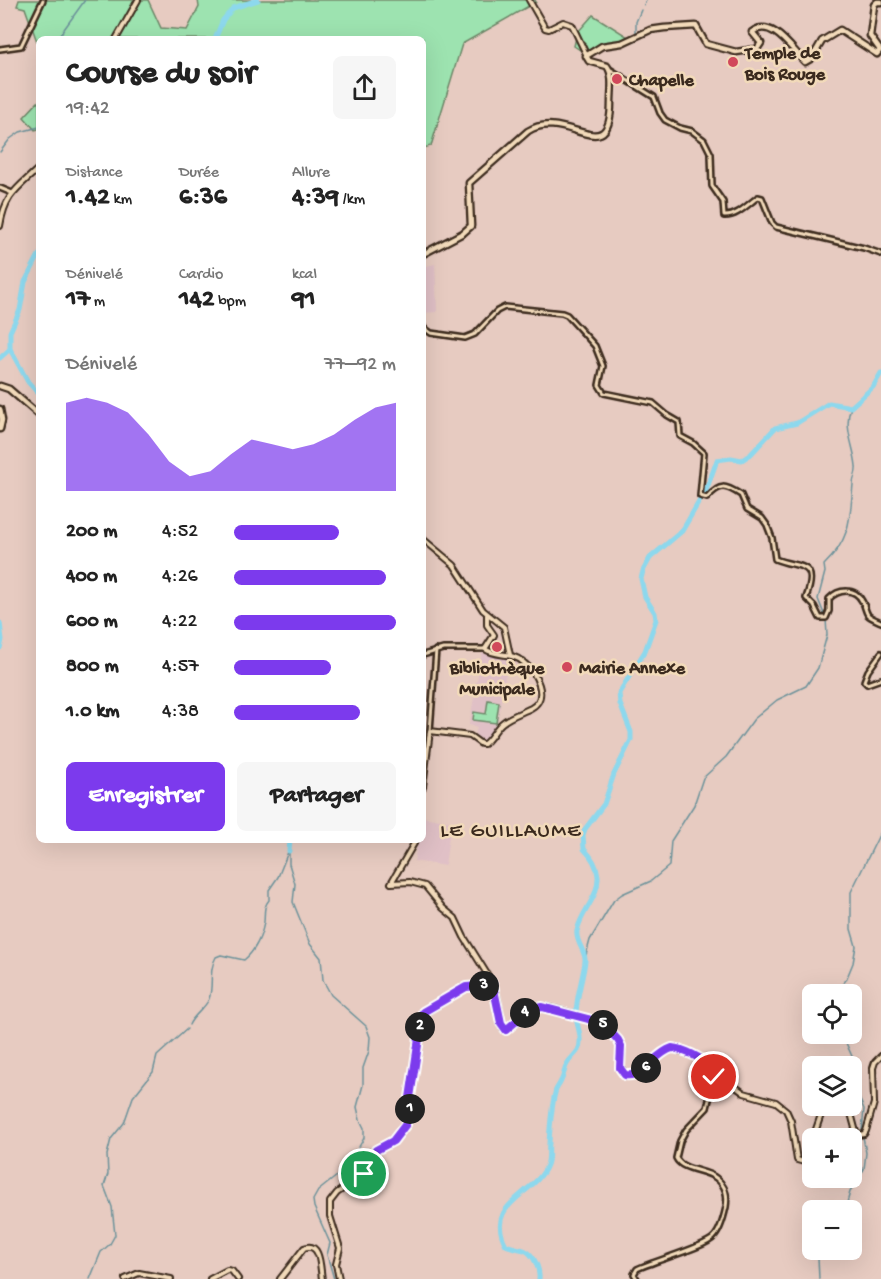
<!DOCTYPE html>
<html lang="fr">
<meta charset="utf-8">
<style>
:root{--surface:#fff;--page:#f6f6f6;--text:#222;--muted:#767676;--accent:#7c3aed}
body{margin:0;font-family:"Gochi Hand",sans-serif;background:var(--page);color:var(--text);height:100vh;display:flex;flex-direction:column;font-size:22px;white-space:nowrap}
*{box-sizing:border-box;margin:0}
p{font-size:20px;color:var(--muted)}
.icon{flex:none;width:33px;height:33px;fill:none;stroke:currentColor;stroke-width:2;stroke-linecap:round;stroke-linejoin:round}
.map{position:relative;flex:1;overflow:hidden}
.details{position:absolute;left:36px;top:36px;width:390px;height:807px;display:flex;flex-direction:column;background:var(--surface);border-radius:9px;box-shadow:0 6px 24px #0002}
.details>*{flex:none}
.buttons{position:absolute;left:802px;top:984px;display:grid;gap:12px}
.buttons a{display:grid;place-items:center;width:60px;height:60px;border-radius:9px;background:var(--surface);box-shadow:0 6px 24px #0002;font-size:30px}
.pin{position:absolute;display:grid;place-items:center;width:51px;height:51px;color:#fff;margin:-26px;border:3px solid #fff;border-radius:50%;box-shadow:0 2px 6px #0007}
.km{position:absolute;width:30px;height:30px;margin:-15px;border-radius:50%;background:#222;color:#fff;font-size:16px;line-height:30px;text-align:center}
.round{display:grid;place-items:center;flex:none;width:63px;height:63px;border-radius:9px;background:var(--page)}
.head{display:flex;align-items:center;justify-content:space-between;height:102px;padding:0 30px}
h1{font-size:33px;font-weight:700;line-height:45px}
.metrics{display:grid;grid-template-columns:repeat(3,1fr);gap:9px;height:102px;padding:6px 30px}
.metrics div{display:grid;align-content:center}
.metrics b{font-size:26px;font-weight:700}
.metrics small{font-size:16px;font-weight:400}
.metrics p{font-size:16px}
.chart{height:168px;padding:12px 30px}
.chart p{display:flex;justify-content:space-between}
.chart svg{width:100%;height:108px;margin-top:6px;fill:var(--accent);opacity:.7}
.button{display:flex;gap:12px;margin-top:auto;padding:12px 30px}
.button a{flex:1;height:69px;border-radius:9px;background:var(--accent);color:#fff;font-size:24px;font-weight:700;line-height:69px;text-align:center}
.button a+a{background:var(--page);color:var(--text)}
ul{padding:0 30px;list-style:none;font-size:20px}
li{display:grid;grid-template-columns:96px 72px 1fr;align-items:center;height:45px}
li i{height:15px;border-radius:8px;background:var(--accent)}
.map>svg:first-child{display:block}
</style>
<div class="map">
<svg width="881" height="1279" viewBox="0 0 881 1279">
<rect width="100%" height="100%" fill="#e7cbc1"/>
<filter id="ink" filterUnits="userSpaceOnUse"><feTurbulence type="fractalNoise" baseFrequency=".0167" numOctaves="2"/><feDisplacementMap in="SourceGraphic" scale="12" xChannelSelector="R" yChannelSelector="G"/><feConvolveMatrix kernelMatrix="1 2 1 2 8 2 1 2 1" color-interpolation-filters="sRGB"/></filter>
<g filter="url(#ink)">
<g fill="#e0c0c6">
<path d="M435 264 437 312 423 313V267Z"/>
<path d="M482 653 517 660 516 667 507 666 497 724 483 742 475 736 477 727 469 725Z"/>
<path d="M423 817 451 822 445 866 414 861 418 840H423Z"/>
</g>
<g fill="#9de3b0" stroke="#6c8667" stroke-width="1.5">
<path d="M19 0H148L161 28 187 30 199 7 198 0H535L536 2 462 44 431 146 423 148V39H39V47L25 8 17 6Z"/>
<path d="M593 15 633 40 605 44 586 54 574 46 577 33Z"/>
<path d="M39 101V129L35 130 24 117Z"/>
<path d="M488 700 499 702 496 723 473 720 474 712 486 714Z"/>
</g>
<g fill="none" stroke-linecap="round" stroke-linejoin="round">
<g stroke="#6c929a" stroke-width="1.5">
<path d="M644 5 646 0"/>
<path d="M636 34V22L641 10"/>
<path d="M57 39 85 0"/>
<path d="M623 45 637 40"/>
<path d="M0 152 10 139 20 132 39 127"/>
<path d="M289 851V864L295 884 293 902 310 944 321 958 323 980 331 995 366 1026 370 1037 369 1051 363 1068V1085L357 1107 360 1120 364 1128V1138L347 1168 318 1191 313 1200 314 1207 330 1243 327 1255 334 1279"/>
<path d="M585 959 590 940 614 900 622 894 651 881 669 866 671 841 694 805 703 778 726 757 754 719 777 700 806 686 818 668 827 635 826 619 818 599 825 572 824 565C851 539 850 518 853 484 853 477 857 474 856 466 854 445 843 428 851 407"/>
<path d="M834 994 846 980 853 963 856 946 851 929V892L881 831"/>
<path d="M189 1025C193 1015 204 1010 209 999 214 985 208 971 216 957L221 955 244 960C255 951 262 936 264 922 265 913 263 907 269 900V890L278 877 288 852"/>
<path d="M842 1034 855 1063 859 1086V1098L864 1109 862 1131 866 1153 864 1169 850 1192 845 1210"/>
<path d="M90 1279 101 1252 110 1244 115 1235 112 1207 104 1186 108 1174 107 1155 111 1139 124 1123 133 1097 153 1072 157 1056 187 1029"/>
<path d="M819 1279 818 1258 823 1250"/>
</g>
<g stroke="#8dd8ed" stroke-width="5">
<path d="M215 39 223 20 233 8 258 0"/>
<path d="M10 349 28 382 39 394"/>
<path d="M0 358 10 349V332L20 310 25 282 39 255"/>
<path d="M0 623 2 640 0 648"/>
<path d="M289 851 290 840"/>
<path d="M539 1279C540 1269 534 1254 524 1250 518 1248 512 1248 506 1245 483 1203 536 1195 547 1165 550 1157 548 1151 549 1143 550 1127 551 1109 555 1093 556 1088 559 1086 561 1081 564 1076 564 1069 567 1064 572 1055 580 1053 580 1042 581 1032 576 1024 576 1015 576 996 583 979 585 961 586 951 575 942 577 931 581 911 599 898 598 876 597 865 592 857 584 849L583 835 585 829 604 804 614 774 631 740V732L620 704 619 693 645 651 656 620 655 613 645 597 641 579 643 571 650 558 682 531 707 488 717 460 731 458 742 460 751 454 775 428 797 423 829 403 851 407 873 387 881 373"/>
</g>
<defs>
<g id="tertiary">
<path d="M0 49 21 46 43 0"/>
<path d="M611 70 654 97 660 113 665 120 680 128 692 131 704 140 711 154 712 186 723 202 724 216C737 217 748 204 758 197L762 198 772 223 776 227 864 248 881 254"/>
<path d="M0 188 12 193"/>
<path d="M423 327 431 333 465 338 475 334 497 311 505 307 562 313 567 315 595 346 603 366 599 385 604 393 653 403 667 415 679 422 680 436 693 443 704 453 700 496 707 498C720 483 725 485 741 495L747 509 762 518 767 525 772 538 775 559C799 569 820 560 806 598L814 606 820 618H826L829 611V599C838 589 855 587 862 601 865 605 865 611 868 615 871 618 877 620 881 622"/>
<path d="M881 653 868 671 864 681 867 684 881 679"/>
<path d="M423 655 443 649H485"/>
<path d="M430 731 436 650"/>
<path d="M637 1279 634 1274 637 1269C653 1261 706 1247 714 1237 721 1230 724 1216 726 1207 728 1195 726 1186 716 1178 705 1169 682 1171 676 1158L680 1141 686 1130 707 1108 714 1079"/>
</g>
<g id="secondary">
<path d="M529 0 545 28 549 29 563 22 572 25 586 54"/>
<path d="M116 39 138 0"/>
<path d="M0 226C5 194 17 189 39 168"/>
<path d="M423 539 454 565 483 610 504 627 510 655"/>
<path d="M423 787 430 731 470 736 481 744H484C491 739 495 729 502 723 510 716 521 713 531 708 550 698 536 672 523 662 512 652 496 657 485 649L494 635 487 625V615"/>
<path d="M416 840 391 883 410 882 425 886 443 908 455 918 464 937 492 982 497 998 501 1023 504 1029C515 1028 520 1015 530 1010 533 1008 539 1007 543 1007 553 1007 597 1021 605 1027 610 1030 615 1035 618 1040 626 1051 616 1065 625 1075 645 1078 653 1054 672 1048L696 1056 719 1074"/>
<circle cx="718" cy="1077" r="4"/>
<path d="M722 1077 744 1093 776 1102 786 1110 791 1121 797 1160 804 1162C813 1157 811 1149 813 1139"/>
<path d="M849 1106 856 1132 858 1135 864 1134 866 1131 874 1103 873 1068 875 1062 881 1056"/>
<path d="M813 1138 824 1106"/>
<path d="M125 1279 139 1273 171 1279"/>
<path d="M210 1279 227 1270 232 1271 238 1279"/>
<path d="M280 1279 304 1248C321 1241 320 1268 322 1279"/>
<path d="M339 1279 336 1264 340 1248 330 1216V1202L337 1193 364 1174 376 1150 393 1141 406 1124 422 1014 466 987 493 985"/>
</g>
<g id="primary">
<path d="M423 254 463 233 471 226 469 183 528 131C566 107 611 170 611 102 611 91 614 75 607 66L589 61 586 56 602 46 622 43 650 30 664 28 696 26 706 44 736 52 757 49 761 43 752 32C772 17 792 50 805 62L812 58 822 41 840 30 877 54 880 50 870 36 874 5 877 2H881"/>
<path d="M0 386 9 389 39 415"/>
<path d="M0 409 2 420 0 429"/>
</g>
</defs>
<use href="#tertiary" stroke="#3b2a1e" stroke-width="8"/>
<use href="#secondary" stroke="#3b2a1e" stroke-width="8"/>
<use href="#primary" stroke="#3b2a1e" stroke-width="9"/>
<use href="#tertiary" stroke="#f2daba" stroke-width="3"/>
<use href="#secondary" stroke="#f2daba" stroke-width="4"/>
<use href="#primary" stroke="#f2daba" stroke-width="4.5"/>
</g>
</g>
<g fill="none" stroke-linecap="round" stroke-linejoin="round" filter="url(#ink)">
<defs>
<path id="route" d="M364 1174 376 1150 393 1141 406 1124 423 1012 466 987 493 985 501 1023 506 1030 529 1010 542 1007 588 1019 604 1025 618 1040 621 1046 620 1068 625 1075C645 1078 653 1054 672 1048 688 1050 702 1059 714 1069V1077"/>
</defs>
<use href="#route" stroke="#fff" stroke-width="12"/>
<use href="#route" stroke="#7c3aed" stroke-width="8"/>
</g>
<g fill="#d1495b" stroke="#f2daba" stroke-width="2">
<circle cx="733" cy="62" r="6"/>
<circle cx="617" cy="79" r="6"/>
<circle cx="497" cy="647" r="6"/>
<circle cx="567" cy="667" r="6"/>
</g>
<g text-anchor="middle" stroke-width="5" stroke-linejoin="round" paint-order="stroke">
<g font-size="18" font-weight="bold" fill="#3b2a1e" stroke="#f2daba" text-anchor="start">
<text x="745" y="58">Temple de<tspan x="745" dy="21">Bois Rouge</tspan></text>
<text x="629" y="85">Chapelle</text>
<text x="497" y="673" text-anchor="middle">Bibliothèque<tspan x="497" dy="21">Municipale</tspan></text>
<text x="579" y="673">Mairie Annexe</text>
</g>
<g font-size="21" letter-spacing="1.5" fill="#3b2a1e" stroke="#f2daba">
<text x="511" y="836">LE GUILLAUME</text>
</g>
</g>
</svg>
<div class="buttons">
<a><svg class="icon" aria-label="locate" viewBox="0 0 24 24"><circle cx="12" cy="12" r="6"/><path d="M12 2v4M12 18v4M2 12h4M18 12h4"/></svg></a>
<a><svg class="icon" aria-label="layers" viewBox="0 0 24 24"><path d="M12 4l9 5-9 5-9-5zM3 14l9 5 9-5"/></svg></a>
<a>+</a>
<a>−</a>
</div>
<div class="pin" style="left:364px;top:1174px;background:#1e9e55"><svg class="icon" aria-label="arrive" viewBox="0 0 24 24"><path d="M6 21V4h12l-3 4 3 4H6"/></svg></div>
<div class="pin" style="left:714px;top:1077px;background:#d93025"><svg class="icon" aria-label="check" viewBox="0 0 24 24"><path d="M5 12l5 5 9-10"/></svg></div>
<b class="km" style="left:410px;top:1109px">1</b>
<b class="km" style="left:420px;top:1027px">2</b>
<b class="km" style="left:484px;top:986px">3</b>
<b class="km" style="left:525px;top:1013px">4</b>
<b class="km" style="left:603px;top:1025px">5</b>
<b class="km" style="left:646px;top:1068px">6</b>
<section class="details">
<div class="head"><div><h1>Course du soir</h1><p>19:42</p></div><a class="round"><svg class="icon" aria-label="share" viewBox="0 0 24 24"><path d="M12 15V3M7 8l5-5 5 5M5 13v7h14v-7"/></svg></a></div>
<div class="metrics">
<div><p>Distance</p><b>1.42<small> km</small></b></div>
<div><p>Durée</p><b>6:36</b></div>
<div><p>Allure</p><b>4:39<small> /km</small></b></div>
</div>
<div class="metrics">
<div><p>Dénivelé</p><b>17<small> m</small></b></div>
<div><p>Cardio</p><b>142<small> bpm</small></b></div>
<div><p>kcal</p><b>91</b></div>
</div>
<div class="chart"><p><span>Dénivelé</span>77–92 m</p>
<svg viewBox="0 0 160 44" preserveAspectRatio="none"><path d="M0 44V8L10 6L20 8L30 12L40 21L50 32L60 38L70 36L80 29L90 23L100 25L110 27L120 25L130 21L140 15L150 10L160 8V44z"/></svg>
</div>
<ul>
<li><b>200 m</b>4:52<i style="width:65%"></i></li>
<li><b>400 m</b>4:26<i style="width:94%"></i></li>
<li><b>600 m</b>4:22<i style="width:100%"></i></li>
<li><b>800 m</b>4:57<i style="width:60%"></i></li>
<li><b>1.0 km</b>4:38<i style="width:78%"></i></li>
</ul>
<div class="button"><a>Enregistrer</a><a>Partager</a></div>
</section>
</div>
